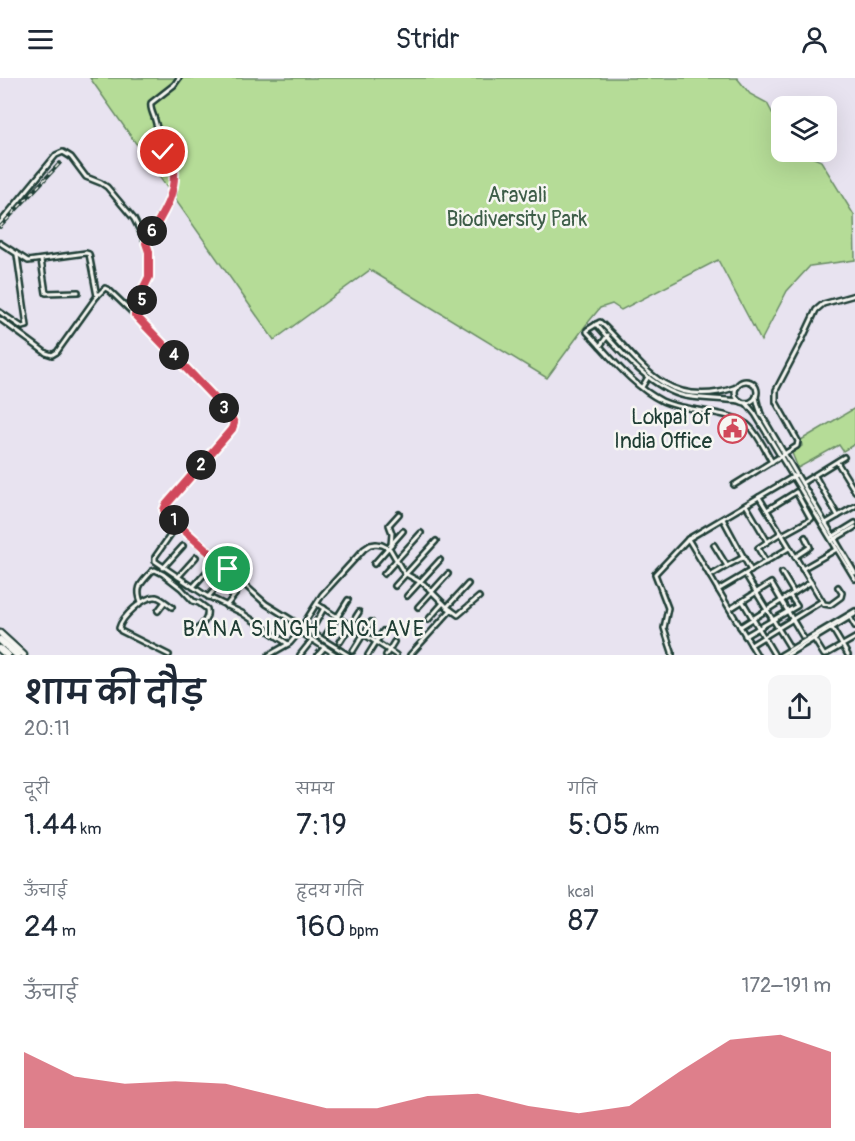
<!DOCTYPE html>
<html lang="hi">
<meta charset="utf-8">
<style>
:root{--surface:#fff;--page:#f6f6f7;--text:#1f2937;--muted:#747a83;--accent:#d1495b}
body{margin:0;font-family:Pangolin,"Playpen Sans Deva",sans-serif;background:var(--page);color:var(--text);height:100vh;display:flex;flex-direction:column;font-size:22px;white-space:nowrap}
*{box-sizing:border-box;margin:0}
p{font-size:20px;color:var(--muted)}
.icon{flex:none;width:33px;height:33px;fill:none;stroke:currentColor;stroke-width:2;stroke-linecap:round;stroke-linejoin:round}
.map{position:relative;height:577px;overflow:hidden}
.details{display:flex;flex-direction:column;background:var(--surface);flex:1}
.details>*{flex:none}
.tools{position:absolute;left:771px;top:18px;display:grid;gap:12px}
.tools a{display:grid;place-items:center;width:66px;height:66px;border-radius:12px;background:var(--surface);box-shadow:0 6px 24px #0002;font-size:30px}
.pin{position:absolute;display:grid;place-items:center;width:51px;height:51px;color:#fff;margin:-26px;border:3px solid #fff;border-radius:50%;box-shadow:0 2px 6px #0007}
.km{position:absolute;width:30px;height:30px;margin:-15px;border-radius:50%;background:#222;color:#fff;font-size:16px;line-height:30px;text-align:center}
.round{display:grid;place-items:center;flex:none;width:63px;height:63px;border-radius:12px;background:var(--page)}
.headline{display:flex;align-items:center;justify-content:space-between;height:102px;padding:0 24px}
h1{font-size:33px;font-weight:600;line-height:45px}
.figures{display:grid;grid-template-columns:repeat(3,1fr);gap:9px;height:102px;padding:6px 24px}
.figures div{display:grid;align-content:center}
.figures b{font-size:30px;font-weight:600}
.figures small{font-size:16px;font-weight:400}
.figures p{font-size:16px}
.chart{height:168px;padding:12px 24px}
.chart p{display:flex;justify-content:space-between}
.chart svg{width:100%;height:108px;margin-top:6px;fill:var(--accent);opacity:.7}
header{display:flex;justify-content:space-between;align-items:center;height:78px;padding:0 24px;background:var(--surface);font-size:27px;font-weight:600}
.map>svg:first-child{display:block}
</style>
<header><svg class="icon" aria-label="menu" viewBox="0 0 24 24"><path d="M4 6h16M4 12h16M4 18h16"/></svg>Stridr<svg class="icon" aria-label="person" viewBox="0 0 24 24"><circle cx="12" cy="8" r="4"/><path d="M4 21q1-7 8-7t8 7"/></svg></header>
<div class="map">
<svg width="855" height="577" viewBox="0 0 855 577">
<rect width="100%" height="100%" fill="#e8e3f0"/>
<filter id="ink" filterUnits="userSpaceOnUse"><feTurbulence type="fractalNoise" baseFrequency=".0167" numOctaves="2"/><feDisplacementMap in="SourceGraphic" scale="12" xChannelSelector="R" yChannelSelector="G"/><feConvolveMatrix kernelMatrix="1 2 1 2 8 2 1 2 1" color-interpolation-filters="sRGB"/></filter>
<g filter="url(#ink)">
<g fill="#b5dc97" stroke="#6a8c66" stroke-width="1.5">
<path d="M90 0H737L750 16 767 25 776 42 781 50 782 74H800L821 83 854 137 855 182 810 188 787 213 761 263 718 182 621 232 612 226 600 230 586 247 547 300 370 192 274 262Z"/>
<path d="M855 330V366L843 373 839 367 798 390 792 375 802 368 801 362Z"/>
</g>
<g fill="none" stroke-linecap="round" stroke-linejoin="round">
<defs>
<g id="minor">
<path d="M0 145 56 77 63 74 71 79 86 99 101 105 107 109 134 141 146 165 149 179V199L142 211V227L135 237"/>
<path d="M146 164 169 123 173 113 175 93C172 89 168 87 166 82 159 68 159 53 154 39 152 33 150 30 151 25L174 7 179 0"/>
<path d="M0 165 28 183 86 175 89 176 97 218"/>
<path d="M41 182 46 215 78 214"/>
<path d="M0 234 22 249 27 248 17 177"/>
<path d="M0 241 46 275 52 277 57 274 97 218 105 210 109 212 135 237 229 335 234 343 232 351 166 427 164 432 165 435 266 526 348 577"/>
<path d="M596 246C618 271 651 311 685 318 703 321 722 321 740 323"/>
<path d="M600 268 608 257"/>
<circle cx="746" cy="314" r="11"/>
<path d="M642 309 648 299"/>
<path d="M737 309C731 311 725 313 719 314 658 325 638 278 600 244L587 252V254C610 278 632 308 662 323 685 334 733 332 750 349 759 358 765 372 772 384"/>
<path d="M756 319 758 327 761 336 855 495"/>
<path d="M746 325 755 336 855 501"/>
<path d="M837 384 855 413"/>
<path d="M815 398 838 438"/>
<path d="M802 405 844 379"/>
<path d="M734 407 797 368 798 363 776 324V312L801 264 816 232 823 226 855 217"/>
<path d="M759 419 824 526 830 527 841 519 842 515 838 509"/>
<path d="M746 427 766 461 767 464 758 470 766 484"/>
<path d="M767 432 796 414"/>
<path d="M723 441 751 493"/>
<path d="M826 445 855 428"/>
<path d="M178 446 155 479V483L205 517 242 535 288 566"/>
<path d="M782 457 811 441 796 414"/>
<path d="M832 459 855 445"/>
<path d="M688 461 757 577"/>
<path d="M833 462 855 449"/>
<path d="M767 464 781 455"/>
<path d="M391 467 392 455 389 447 399 436"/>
<path d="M714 467 727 488 744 479"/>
<path d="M795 479 810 469 805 459"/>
<path d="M374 486 403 453"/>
<path d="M163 490 183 468"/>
<path d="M802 491 837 471"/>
<path d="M782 495 794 515"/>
<path d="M384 496 421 455"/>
<path d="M745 496 789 568"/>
<path d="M710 498 727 488"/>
<path d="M178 499 196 479"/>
<path d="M395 508 436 463"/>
<path d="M193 509 209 491"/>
<path d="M718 512 789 470"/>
<path d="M407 518 440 482"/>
<path d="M208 519 224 501"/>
<path d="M141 524C135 508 142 505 152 493L155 492 163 496 181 510 193 523 199 525 207 531C209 541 202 547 195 553"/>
<path d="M743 524 774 576"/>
<path d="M317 526 396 577"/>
<path d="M226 528 237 514"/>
<path d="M418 529 448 496"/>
<path d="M447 529 468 506"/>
<path d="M730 531 771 505 803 559"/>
<path d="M158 533 164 525"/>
<path d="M850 539 855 548"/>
<path d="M428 542 443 525"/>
<path d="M314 548 324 530"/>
<path d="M740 549 811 504"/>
<path d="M832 550 848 577"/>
<path d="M300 554 336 577"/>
<path d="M326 557 348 522"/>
<path d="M745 558 797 528 790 518"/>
<path d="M814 561 824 577"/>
<path d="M340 564 359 534"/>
<path d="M751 567 822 523"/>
<path d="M353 573 371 544"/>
<path d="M169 577 121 553 119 550C122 539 144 518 156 519 162 520 167 526 172 529"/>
<path d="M269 577 290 565 296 558 322 517 364 471 370 467 376 466 382 467 390 471 404 495 424 506 447 529 458 537 479 519"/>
<path d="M300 577 312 562"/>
<path d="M318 577 325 569"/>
<path d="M368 577 383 553"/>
<path d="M386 577 394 564"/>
<path d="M410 577 451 532"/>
<path d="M672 577V574L664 550 668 530 655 496 688 461 796 397"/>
<path d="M781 577 855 533"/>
<path d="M787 577 855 536"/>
<path d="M825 577 855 560"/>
</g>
<path id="major" d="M0 555 24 577"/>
<g id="highway">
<path d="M0 562 17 577"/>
<path d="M0 571 7 577"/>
</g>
</defs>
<use href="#minor" stroke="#1f3d34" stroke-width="8"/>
<use href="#major" stroke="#1f3d34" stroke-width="9"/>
<use href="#highway" stroke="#1f3d34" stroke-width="10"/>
<use href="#minor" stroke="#f6f6f2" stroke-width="3"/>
<use href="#major" stroke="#f6f6f2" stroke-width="4.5"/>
<use href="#highway" stroke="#f6f6f2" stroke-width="6"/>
<defs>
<path id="rail" d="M0 149 60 85"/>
</defs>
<use href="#rail" stroke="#1f3d34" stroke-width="4"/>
<use href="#rail" stroke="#f6f6f2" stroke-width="1.5" stroke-dasharray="4.5" stroke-linecap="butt"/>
</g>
</g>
<g fill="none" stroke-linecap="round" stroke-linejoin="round" filter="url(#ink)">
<defs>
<path id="route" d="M163 74 167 84 174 91C176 121 159 140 146 165L149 174V199L142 213V227L135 237 229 335 234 345 232 351 166 427 164 432 166 436 228 491"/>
</defs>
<use href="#route" stroke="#fff" stroke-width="12"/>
<use href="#route" stroke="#d1495b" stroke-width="8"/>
</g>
<defs>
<symbol id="civic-ring" viewBox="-11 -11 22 22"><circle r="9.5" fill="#f6f6f2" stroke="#d1495b" stroke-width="1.5"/><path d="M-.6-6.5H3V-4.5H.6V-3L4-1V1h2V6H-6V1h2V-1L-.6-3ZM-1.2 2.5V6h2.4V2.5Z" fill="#d1495b"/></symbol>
</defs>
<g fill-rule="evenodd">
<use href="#civic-ring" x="716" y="334" width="33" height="33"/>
</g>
<g text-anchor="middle" stroke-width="5" stroke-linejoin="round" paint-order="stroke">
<g font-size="21" fill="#3d5d48" stroke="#f6f6f2">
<text x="517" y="124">Aravali<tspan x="517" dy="24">Biodiversity Park</tspan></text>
</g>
<g font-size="21" fill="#1f3d34" stroke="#f6f6f2" text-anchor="end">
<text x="712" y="346">Lokpal of<tspan x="712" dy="24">India Office</tspan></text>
</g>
<g font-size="22" letter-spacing="1.5" fill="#1f3d34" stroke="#f6f6f2">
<text x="304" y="558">BANA SINGH ENCLAVE</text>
</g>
</g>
</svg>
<div class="tools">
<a><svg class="icon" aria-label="layers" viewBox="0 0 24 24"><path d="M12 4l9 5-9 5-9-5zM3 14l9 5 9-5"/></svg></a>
</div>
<div class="pin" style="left:228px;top:491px;background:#1e9e55"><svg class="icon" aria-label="arrive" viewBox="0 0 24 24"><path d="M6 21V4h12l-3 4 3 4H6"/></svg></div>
<div class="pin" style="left:163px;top:74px;background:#d93025"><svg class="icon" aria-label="check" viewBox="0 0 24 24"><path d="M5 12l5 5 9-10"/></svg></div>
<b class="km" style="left:174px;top:442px">1</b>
<b class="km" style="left:201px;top:387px">2</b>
<b class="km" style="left:224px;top:330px">3</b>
<b class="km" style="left:174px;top:277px">4</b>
<b class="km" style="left:142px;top:222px">5</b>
<b class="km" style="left:152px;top:153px">6</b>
</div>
<section class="details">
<div class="headline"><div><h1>शाम की दौड़</h1><p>20:11</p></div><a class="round"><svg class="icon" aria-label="share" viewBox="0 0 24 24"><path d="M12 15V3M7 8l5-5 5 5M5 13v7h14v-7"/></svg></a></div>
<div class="figures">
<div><p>दूरी</p><b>1.44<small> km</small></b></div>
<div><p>समय</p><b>7:19</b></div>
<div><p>गति</p><b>5:05<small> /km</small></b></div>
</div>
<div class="figures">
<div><p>ऊँचाई</p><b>24<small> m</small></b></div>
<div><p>हृदय गति</p><b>160<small> bpm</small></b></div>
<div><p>kcal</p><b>87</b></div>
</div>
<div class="chart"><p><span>ऊँचाई</span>172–191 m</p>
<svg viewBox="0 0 160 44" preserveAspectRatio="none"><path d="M0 44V13L10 23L20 26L30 25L40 26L50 31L60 36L70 36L80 31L90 30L100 35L110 38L120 35L130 21L140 8L150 6L160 13V44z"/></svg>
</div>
</section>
